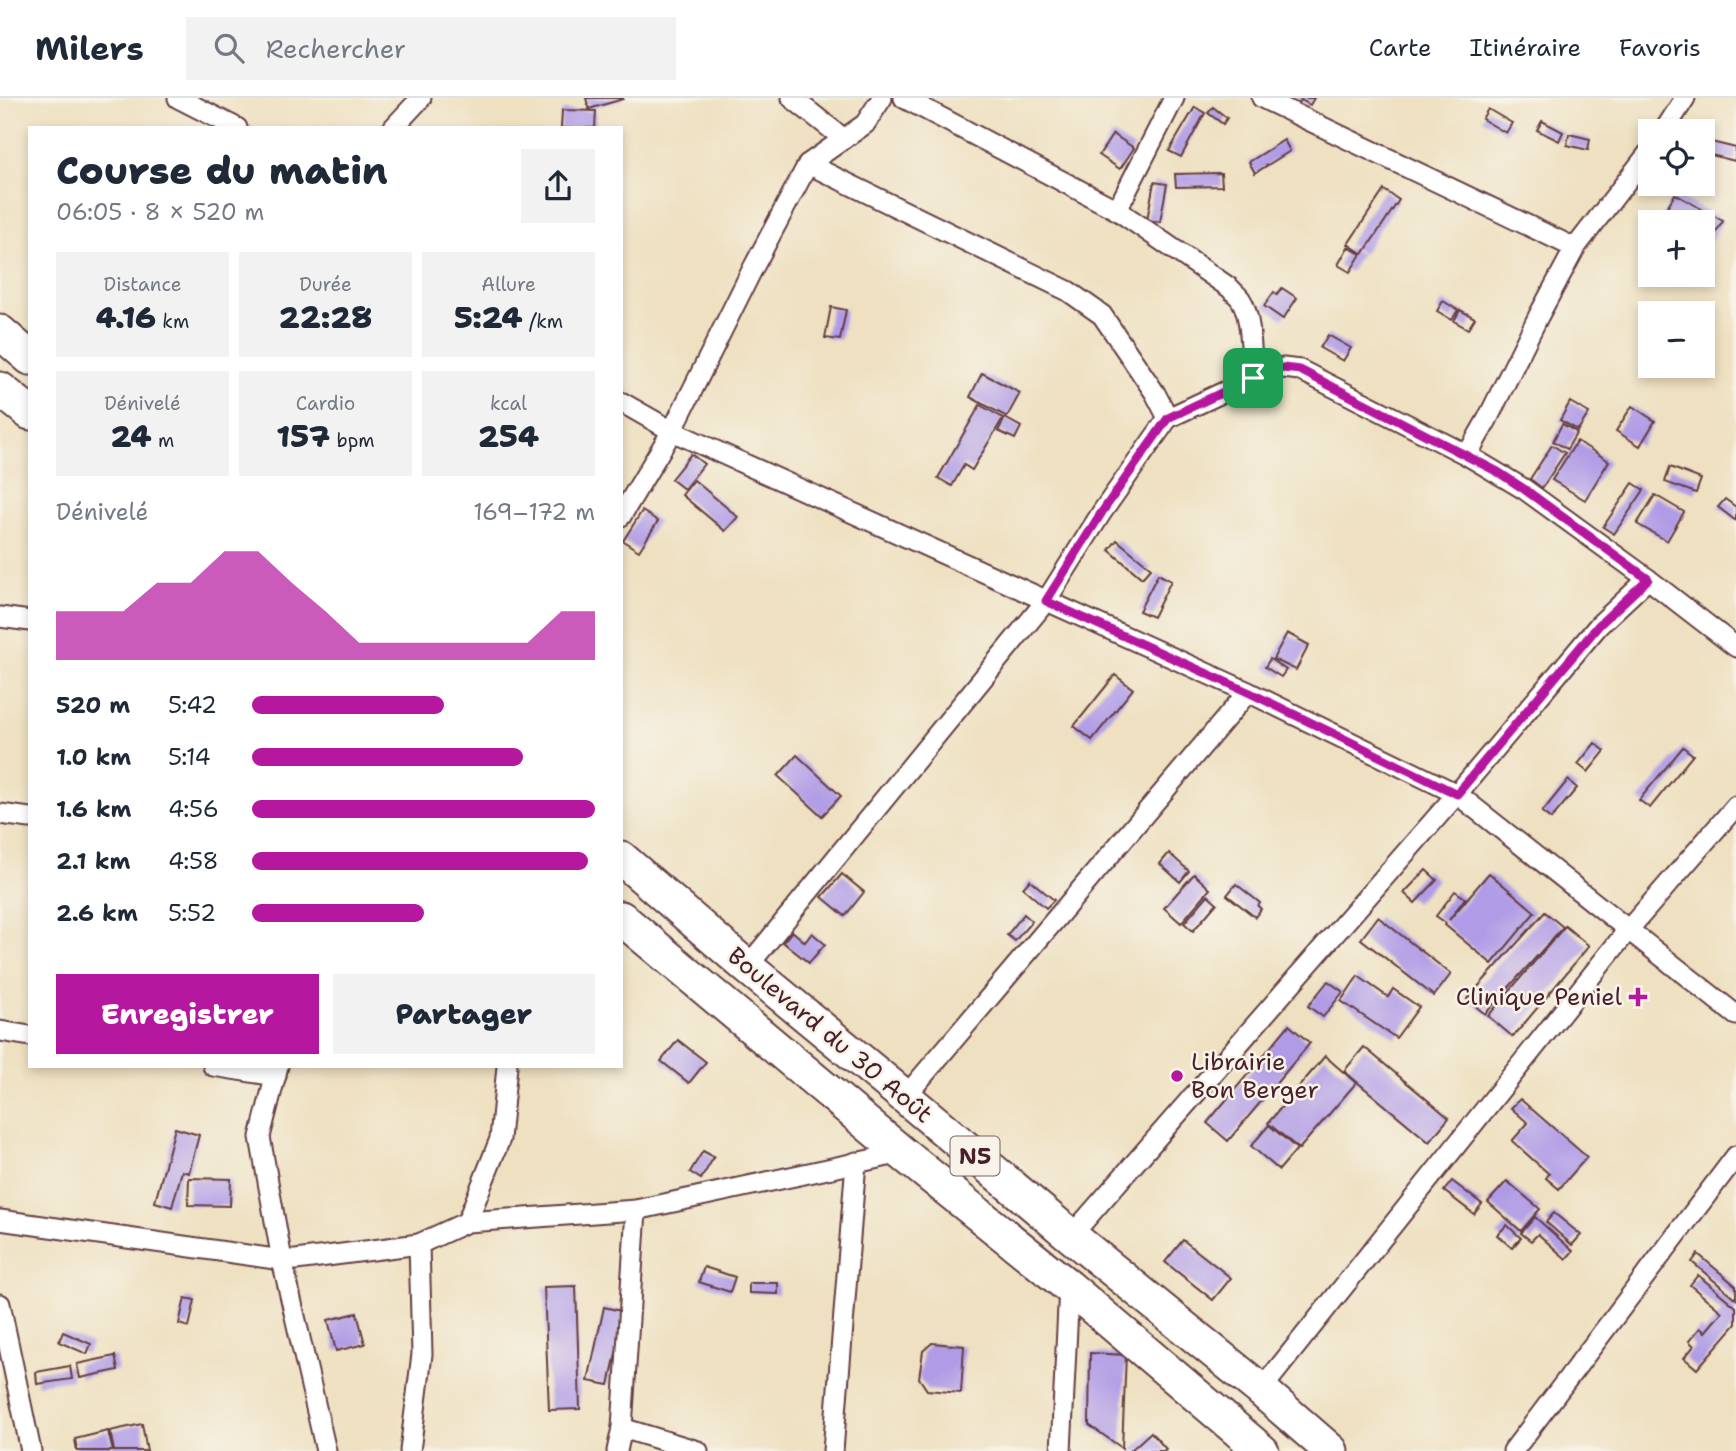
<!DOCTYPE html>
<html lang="fr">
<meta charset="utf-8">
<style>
:root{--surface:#fff;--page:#f2f2f3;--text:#1f2937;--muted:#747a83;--line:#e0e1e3;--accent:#b5179e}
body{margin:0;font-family:"Shantell Sans",sans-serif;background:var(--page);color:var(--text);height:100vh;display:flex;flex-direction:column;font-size:26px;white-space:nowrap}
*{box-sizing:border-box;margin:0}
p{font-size:23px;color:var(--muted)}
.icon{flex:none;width:38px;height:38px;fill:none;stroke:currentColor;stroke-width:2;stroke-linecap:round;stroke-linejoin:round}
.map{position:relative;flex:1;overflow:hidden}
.sheet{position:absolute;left:28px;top:28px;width:595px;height:942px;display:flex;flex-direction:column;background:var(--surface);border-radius:0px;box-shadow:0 4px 10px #0003}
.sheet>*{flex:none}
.controls{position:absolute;left:1638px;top:21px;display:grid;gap:14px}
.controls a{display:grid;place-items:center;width:77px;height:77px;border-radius:0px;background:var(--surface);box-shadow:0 4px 10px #0003;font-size:35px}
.pin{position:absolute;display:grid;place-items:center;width:60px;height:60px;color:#fff;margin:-30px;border-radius:14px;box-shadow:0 4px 10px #0006}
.round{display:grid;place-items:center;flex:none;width:74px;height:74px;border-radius:0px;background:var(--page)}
.headline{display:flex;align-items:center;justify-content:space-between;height:119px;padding:0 28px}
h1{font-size:38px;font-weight:800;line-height:52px}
.figures{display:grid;grid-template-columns:repeat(3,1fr);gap:10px;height:119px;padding:7px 28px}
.figures div{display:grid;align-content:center;border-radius:0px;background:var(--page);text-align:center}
.figures b{font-size:30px;font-weight:800}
.figures small{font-size:19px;font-weight:400}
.figures p{font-size:19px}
.chart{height:196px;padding:14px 28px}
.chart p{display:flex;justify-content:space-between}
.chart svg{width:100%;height:126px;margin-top:7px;fill:var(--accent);opacity:.7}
.action{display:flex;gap:14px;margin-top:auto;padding:14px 28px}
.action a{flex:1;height:80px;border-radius:0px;background:var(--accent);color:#fff;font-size:28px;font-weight:800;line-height:80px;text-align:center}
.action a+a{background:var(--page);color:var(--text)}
ul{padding:0 28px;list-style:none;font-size:23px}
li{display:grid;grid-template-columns:112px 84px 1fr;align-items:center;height:52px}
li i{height:18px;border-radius:9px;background:var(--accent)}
header{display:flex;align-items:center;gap:42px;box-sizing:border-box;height:98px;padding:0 35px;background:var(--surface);border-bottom:2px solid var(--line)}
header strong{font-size:33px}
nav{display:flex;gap:38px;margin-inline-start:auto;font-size:24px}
.search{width:490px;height:63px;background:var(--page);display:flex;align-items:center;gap:18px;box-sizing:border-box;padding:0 24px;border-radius:0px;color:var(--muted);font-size:26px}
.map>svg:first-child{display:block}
</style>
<header>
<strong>Milers</strong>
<div class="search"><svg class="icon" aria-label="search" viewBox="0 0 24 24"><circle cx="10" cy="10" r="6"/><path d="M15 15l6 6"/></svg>Rechercher</div>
<nav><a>Carte</a><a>Itinéraire</a><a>Favoris</a></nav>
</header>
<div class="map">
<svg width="1736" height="1353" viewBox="0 0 1736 1353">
<rect width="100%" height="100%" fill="#f7f3e8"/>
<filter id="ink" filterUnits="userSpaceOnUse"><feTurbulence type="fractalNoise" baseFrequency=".0143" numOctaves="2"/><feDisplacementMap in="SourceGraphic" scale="14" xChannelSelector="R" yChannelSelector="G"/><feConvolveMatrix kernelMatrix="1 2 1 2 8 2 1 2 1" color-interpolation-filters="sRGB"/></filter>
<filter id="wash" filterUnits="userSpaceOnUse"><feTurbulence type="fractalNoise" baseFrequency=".00686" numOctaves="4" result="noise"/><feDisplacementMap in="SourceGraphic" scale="28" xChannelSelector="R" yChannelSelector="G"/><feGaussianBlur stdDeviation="1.57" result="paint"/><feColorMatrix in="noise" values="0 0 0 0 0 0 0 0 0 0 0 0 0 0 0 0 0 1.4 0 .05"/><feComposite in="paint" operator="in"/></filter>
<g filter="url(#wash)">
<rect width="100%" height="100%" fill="#eee0c0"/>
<g id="blocks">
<g fill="#b09ce6">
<path d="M586 0H623V1L589 11Z"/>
<path d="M1288 0H1314L1310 7 1301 2 1293 14 1283 8Z"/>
<path d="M1195 9 1205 15 1181 59 1169 53Z"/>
<path d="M1213 9 1227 20 1223 26 1208 15Z"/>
<path d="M1488 11 1512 25 1506 35 1482 21Z"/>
<path d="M562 12 596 13 595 30H561Z"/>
<path d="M1542 23 1563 34 1559 43 1537 32Z"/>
<path d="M1113 36 1134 50 1120 71 1099 57Z"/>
<path d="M1569 36 1590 41 1588 52 1567 47Z"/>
<path d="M1284 42 1290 53 1255 75 1249 64Z"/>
<path d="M1703 42 1736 50 1735 63 1703 55Z"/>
<path d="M1221 75 1222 88 1176 89 1175 76Z"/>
<path d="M1154 84 1167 86 1160 124 1147 122Z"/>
<path d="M1384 92 1399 102 1363 156 1348 146Z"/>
<path d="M1675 96 1723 123 1706 151 1703 149V124H1658Z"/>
<path d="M1348 149 1361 156 1350 174 1338 167Z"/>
<path d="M1282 190 1297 200 1283 221 1264 208 1274 194 1277 197Z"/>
<path d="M1443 203 1458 212 1452 222 1437 213Z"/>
<path d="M831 209 846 212 840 242 825 240Z"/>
<path d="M1460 212 1475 220 1468 231 1454 223Z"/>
<path d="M1328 237 1351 250 1343 263 1320 250Z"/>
<path d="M982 275 1020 295 1007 319 970 299Z"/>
<path d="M1570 304 1589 315 1578 332 1560 322Z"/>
<path d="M980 307 1003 320 972 372 964 367 952 388 938 380Z"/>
<path d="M1632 308 1655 323 1640 348 1616 333Z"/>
<path d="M1005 320 1021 329 1015 341 998 333Z"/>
<path d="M1562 326 1577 334 1567 351 1553 343Z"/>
<path d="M1577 343 1609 363 1585 402 1552 382Z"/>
<path d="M1552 347 1565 355 1542 390 1530 381Z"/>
<path d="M691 356 704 366 684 391 671 381Z"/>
<path d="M1670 369 1701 381 1696 395 1665 384Z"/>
<path d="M694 382 738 419 725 433 682 397Z"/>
<path d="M1633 385 1644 392 1614 436 1603 429Z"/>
<path d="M1655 397 1684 414 1667 443 1637 426Z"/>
<path d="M1725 401 1736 409V423L1718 409Z"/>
<path d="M642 413 658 423 639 453 623 443Z"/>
<path d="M1117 442 1151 470 1142 480 1109 452Z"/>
<path d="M1158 476 1171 483 1153 519 1139 513Z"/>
<path d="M1287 535 1309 547 1296 572 1273 561Z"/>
<path d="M1270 561 1286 572 1281 579 1265 569Z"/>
<path d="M1115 577 1133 591 1092 642 1074 628Z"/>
<path d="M1595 645 1605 653 1588 674 1578 666Z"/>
<path d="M1683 649 1693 657 1650 710 1639 702Z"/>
<path d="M797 657 841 698 822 718 778 678Z"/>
<path d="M1568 682 1577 690 1551 721 1542 714Z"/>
<path d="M1169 755 1189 773 1180 784 1160 766Z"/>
<path d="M1426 772 1437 782 1415 805 1404 795Z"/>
<path d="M1489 775 1535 814 1492 866 1445 827 1446 825 1436 818 1455 793 1465 800 1449 822Z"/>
<path d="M842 776 864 794 845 818 822 799Z"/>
<path d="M1194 776 1210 791 1181 825 1164 810Z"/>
<path d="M1030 782 1054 802 1046 810 1023 790Z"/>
<path d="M1236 786 1260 805 1258 808 1261 811 1255 819 1227 797Z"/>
<path d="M1208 797 1217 805 1193 833 1184 825Z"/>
<path d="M1545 814 1563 829 1485 916 1467 901Z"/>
<path d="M1024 816 1032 823 1015 843 1007 837Z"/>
<path d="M1378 819 1451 876 1434 898 1361 841Z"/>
<path d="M1565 828 1589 848 1513 939 1488 918Z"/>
<path d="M792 833 805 844 812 835 825 846 809 865 783 844Z"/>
<path d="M1358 878 1388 899 1393 891 1419 909 1396 940 1341 903Z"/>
<path d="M1328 883 1343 894 1323 919 1308 908Z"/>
<path d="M1289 927 1310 945 1228 1043 1207 1025Z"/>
<path d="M678 942 706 964 689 985 661 963Z"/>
<path d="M1364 949 1449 1020 1429 1044 1344 973Z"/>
<path d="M1325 958 1356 985 1299 1051 1268 1025Z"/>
<path d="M1520 1001 1587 1059 1559 1091 1546 1080 1549 1076 1512 1043 1528 1025 1511 1010Z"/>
<path d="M1269 1027 1297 1051 1279 1072 1251 1048Z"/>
<path d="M175 1030 199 1037 189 1075 182 1073 172 1109 155 1104Z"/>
<path d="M703 1053 714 1059 701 1081 690 1074Z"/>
<path d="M189 1080 231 1081 230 1108 188 1107Z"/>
<path d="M1452 1083 1482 1106 1474 1116 1444 1093Z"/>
<path d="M1507 1083 1540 1111 1521 1133 1488 1104Z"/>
<path d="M1554 1115 1581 1137 1572 1147 1546 1124Z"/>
<path d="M1535 1119 1573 1153 1566 1161 1538 1136 1531 1143 1521 1135Z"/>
<path d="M1507 1127 1521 1140 1512 1150 1497 1137Z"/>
<path d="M1183 1142 1231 1180 1213 1202 1165 1164Z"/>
<path d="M1698 1156 1736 1188V1201L1692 1164Z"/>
<path d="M704 1169 735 1179 730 1194 699 1184Z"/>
<path d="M1698 1177 1736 1209V1226L1697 1271 1684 1260 1694 1248 1689 1243 1700 1230 1705 1234 1722 1214 1690 1187Z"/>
<path d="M749 1185H778V1196L749 1195Z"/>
<path d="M576 1188 580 1311 549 1312 544 1189Z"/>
<path d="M185 1200 195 1202 189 1229 179 1226Z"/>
<path d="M604 1209 625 1214 609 1287 588 1283Z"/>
<path d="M357 1215 365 1246 336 1253 328 1222Z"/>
<path d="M63 1234 91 1246 87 1256 59 1244Z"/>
<path d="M932 1245 964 1248 961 1295 927 1292 919 1280 923 1253Z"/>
<path d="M1090 1255 1126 1257 1122 1350 1089 1327Z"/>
<path d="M115 1258 118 1272 80 1280 77 1266Z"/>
<path d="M70 1268 72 1281 37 1286 36 1274Z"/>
<path d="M142 1326 147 1353H114L110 1333Z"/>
<path d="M108 1333 113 1353H77L75 1341Z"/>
<path d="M1151 1334 1166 1351 1163 1353H1130Z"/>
</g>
</g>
</g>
<g filter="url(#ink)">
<use href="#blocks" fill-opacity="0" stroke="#633c41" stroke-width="2"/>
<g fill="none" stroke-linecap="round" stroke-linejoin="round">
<defs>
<g id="minor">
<path d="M178 0 237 30"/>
<path d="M792 0 844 41"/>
<path d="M904 0 1117 112 1174 0"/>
<path d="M1262 0 1575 150"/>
<path d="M393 30 421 0"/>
<path d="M1664 33 1685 0"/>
<path d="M1117 112 1230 190C1233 194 1239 198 1241 202 1252 218 1251 260 1253 280"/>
<path d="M621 304 672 333 1248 594 1457 696 1736 917"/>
<path d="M1168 320 1271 272 1283 270 1300 272 1467 357"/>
<path d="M621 418 672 333 752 172 808 66 865 26 882 0"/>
<path d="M1648 481 1524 391 1467 357 1487 322 1539 217 1575 150 1650 53"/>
<path d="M0 519 30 523"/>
<path d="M0 716 30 720"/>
<path d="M747 869 1046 503 1102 414 1168 320 1155 295 1102 217 1068 193 808 66"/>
<path d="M0 933 30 938"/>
<path d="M213 968 276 978"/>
<path d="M278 968 260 1039 282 1162 326 1353"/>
<path d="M905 999 1248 594"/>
<path d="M0 1122 282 1162H296L419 1146 467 1124 636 1112 902 1055"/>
<path d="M467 1124 500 1041 507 968"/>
<path d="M1071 1138 1457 696 1599 527 1648 481 1736 549"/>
<path d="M0 1206 31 1353"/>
<path d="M1261 1292 1628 832 1736 708"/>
<path d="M622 1330 698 1353"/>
<path d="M410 1353 422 1256 419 1146"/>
<path d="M617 1353 622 1330 636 1112"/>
<path d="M833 1353 856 1064"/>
<path d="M1061 1353 1069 1189"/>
<path d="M1513 1353 1736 1058"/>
</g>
<g id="trunk">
<path d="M0 234 30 260"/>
<path d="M0 291 30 315"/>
<path d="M621 760 747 869 905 999 1071 1138 1261 1292 1331 1353"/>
<path d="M621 820 902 1055 1069 1189 1262 1353"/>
</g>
</defs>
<use href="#minor" stroke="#633c41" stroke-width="23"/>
<use href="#trunk" stroke="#633c41" stroke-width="37"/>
<use href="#minor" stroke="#fff" stroke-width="19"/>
<use href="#trunk" stroke="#fff" stroke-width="33"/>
</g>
</g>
<g fill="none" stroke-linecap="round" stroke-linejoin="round" filter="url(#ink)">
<defs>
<path id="route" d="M1283 270 1300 272 1498 374 1524 391 1648 481 1599 527 1457 696 1248 594 1046 503 1102 414 1168 320 1253 280 1271 272Z"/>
</defs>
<use href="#route" stroke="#fff" stroke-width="14"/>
<use href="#route" stroke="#b5179e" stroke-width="9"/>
</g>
<g fill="#b5179e" stroke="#f7f3e8" stroke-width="2.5">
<path d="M1634.5 888.5h7v7h7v7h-7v7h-7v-7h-7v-7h7z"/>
<circle cx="1177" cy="978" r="7"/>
</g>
<g text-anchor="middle" stroke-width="5" stroke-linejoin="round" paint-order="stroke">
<rect fill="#f7f3e8" stroke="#7e5f64" stroke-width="2" x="950.5" y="1038.5" width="49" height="39" rx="5"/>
<g font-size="23" font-weight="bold" fill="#4a1f2b">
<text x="975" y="1066">N5</text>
</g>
<g font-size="24" fill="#4a1f2b" stroke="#f7f3e8" text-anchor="end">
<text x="1622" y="907">Clinique Peniel</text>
<text x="1191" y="972" text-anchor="start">Librairie<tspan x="1191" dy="28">Bon Berger</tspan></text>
</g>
<g font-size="24" fill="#4a1f2b" stroke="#f7f3e8">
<text transform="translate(830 937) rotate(40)" y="8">Boulevard du 30 Août</text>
</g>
</g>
</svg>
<div class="controls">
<a><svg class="icon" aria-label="locate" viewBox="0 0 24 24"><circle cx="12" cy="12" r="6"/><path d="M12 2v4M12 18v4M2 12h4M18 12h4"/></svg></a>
<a>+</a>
<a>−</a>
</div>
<div class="pin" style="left:1253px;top:280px;background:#1e9e55"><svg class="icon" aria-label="arrive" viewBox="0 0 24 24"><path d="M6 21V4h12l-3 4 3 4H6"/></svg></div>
<section class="sheet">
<div class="headline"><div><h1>Course du matin</h1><p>06:05 · 8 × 520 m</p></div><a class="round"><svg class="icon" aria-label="share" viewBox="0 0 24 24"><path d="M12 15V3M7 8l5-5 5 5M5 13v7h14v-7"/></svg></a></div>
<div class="figures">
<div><p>Distance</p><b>4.16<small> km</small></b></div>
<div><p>Durée</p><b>22:28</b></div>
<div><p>Allure</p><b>5:24<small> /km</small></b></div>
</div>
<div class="figures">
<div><p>Dénivelé</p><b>24<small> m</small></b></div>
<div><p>Cardio</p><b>157<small> bpm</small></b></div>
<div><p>kcal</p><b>254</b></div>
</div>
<div class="chart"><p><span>Dénivelé</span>169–172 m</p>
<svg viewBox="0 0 160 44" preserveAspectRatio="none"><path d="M0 44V27L10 27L20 27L30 17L40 17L50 6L60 6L70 17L80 27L90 38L100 38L110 38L120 38L130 38L140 38L150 27L160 27V44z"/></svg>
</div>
<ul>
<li><b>520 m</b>5:42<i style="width:56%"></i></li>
<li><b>1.0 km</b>5:14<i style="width:79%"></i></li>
<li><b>1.6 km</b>4:56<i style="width:100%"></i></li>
<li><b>2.1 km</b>4:58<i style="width:98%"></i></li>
<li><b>2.6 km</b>5:52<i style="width:50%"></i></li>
</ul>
<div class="action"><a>Enregistrer</a><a>Partager</a></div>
</section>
</div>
